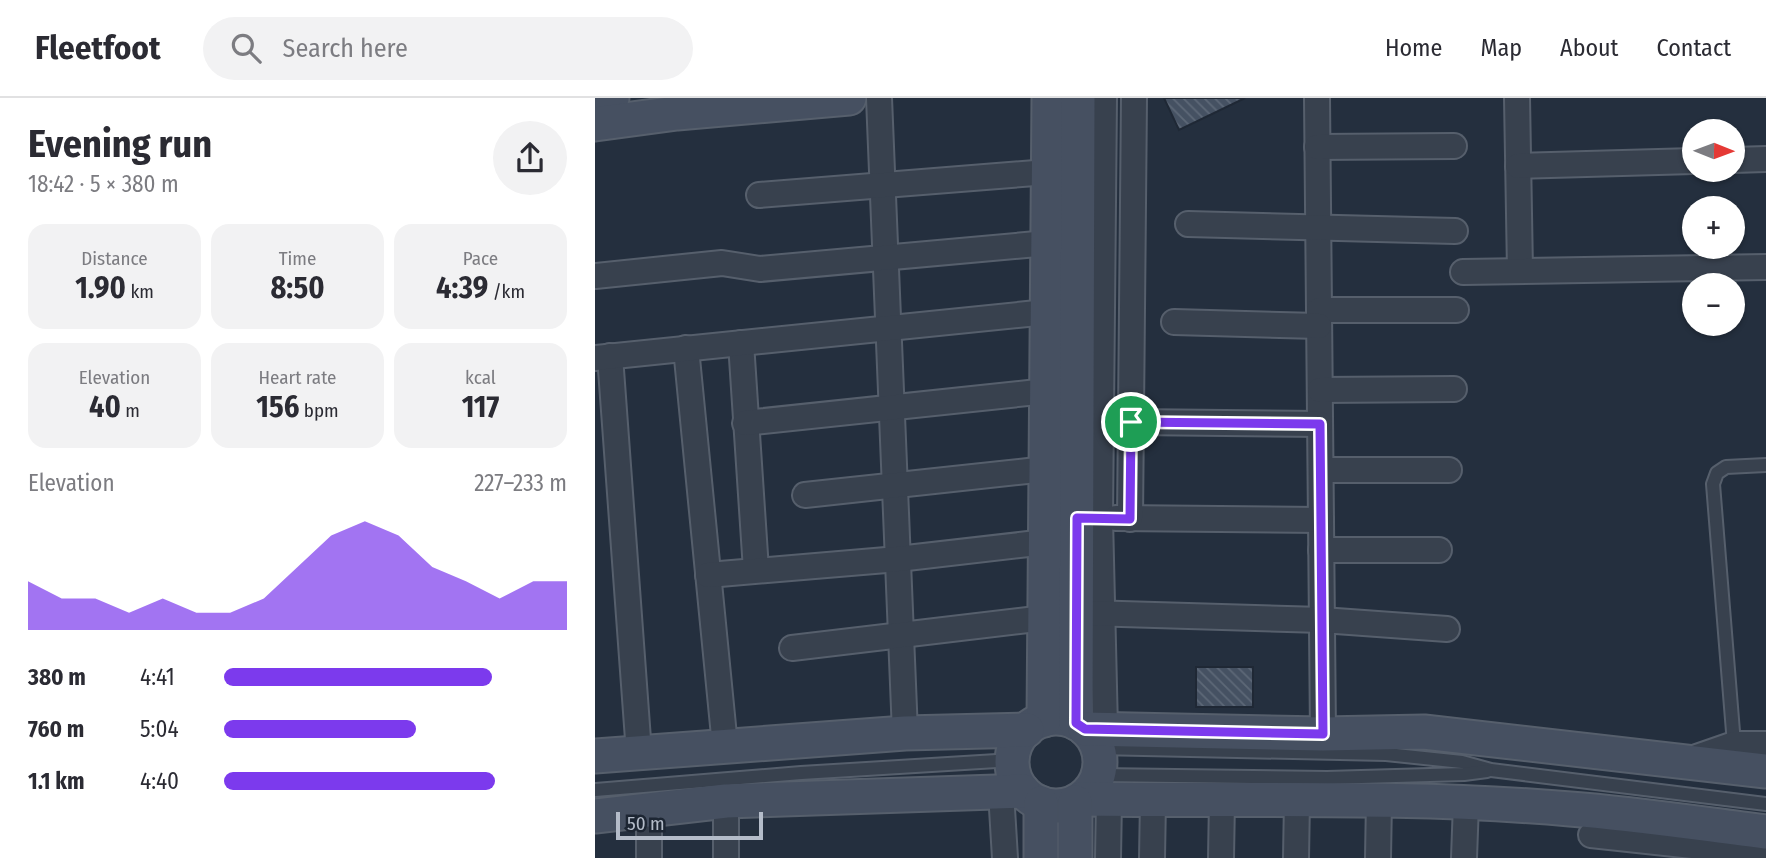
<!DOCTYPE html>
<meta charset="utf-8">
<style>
:root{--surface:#fff;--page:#f2f2f3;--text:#2b2b33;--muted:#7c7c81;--line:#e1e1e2;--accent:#7c3aed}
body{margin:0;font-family:"Fira Sans Condensed",sans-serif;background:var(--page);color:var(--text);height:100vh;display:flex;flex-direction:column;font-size:26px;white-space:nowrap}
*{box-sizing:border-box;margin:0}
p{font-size:23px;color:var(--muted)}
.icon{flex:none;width:38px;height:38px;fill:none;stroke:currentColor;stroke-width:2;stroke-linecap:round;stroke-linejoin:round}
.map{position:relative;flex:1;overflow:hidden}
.details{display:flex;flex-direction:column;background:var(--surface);width:595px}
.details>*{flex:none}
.needle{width:46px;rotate:91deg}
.controls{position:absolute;left:1087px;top:21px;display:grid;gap:14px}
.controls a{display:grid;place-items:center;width:63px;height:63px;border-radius:50%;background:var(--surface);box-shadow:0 2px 5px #0004;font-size:35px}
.scale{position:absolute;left:21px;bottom:18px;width:147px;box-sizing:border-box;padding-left:7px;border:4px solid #b4bcc9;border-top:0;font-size:19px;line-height:24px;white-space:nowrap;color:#b4bcc9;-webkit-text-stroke:5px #1d2633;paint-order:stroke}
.pin{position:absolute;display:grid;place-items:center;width:60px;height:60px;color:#fff;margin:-30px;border:4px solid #fff;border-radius:50%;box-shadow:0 2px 7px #0007}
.round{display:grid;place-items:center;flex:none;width:74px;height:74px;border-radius:37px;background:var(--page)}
.head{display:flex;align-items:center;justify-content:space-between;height:119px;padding:0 28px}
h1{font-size:38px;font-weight:700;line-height:52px}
.figures{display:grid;grid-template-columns:repeat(3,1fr);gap:10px;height:119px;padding:7px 28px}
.figures div{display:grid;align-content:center;border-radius:18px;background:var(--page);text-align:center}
.figures b{font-size:30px;font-weight:700}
.figures small{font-size:19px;font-weight:400}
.figures p{font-size:19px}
.chart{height:196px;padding:14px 28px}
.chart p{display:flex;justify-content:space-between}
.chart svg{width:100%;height:126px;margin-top:7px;fill:var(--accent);opacity:.7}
ul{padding:0 28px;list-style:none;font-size:23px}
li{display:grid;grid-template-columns:112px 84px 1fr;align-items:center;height:52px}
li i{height:18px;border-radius:9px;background:var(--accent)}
header{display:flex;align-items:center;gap:42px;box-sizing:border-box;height:98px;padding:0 35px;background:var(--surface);border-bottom:2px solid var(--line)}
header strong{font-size:33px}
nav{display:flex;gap:38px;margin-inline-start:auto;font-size:24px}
.search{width:490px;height:63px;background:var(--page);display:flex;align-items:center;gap:18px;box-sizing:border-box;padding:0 24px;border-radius:38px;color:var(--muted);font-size:26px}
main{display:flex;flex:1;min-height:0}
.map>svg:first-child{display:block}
</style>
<header>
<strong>Fleetfoot</strong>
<div class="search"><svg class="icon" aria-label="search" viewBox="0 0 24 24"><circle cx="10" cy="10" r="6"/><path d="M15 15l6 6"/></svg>Search here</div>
<nav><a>Home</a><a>Map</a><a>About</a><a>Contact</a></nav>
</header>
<main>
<section class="details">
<div class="head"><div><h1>Evening run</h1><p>18:42 · 5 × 380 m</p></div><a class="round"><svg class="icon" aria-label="share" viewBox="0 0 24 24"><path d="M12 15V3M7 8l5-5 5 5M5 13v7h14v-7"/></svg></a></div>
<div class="figures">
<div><p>Distance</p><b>1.90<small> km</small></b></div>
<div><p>Time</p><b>8:50</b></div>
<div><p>Pace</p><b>4:39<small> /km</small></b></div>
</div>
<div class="figures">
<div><p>Elevation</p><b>40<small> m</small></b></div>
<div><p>Heart rate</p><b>156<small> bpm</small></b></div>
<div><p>kcal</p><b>117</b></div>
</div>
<div class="chart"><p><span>Elevation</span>227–233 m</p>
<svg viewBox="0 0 160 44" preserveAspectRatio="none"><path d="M0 44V27L10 33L20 33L30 38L40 33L50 38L60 38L70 33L80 22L90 11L100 6L110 11L120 22L130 27L140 33L150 27L160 27V44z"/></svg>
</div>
<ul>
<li><b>380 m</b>4:41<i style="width:78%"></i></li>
<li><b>760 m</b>5:04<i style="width:56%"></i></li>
<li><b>1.1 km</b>4:40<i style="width:79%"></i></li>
</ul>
</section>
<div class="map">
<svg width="1171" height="760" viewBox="0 0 1171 760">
<defs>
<pattern id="building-back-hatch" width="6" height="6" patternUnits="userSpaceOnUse" patternTransform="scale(1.75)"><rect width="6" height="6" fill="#455162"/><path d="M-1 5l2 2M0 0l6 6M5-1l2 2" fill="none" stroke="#5d6877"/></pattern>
</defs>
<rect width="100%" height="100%" fill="#242f3e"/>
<g fill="url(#building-back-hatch)" stroke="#1f2835" stroke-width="2">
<path d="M569 0H650L584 32Z"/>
<rect x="601" y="569" width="57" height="40"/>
</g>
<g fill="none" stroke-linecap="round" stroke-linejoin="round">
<defs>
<g id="lane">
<path d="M1139 646 1118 386 1122 375 1131 369 1171 367"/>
<path d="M502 650 791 656 867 664 896 672 1171 706"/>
<path d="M504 677 732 680 869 676 892 673"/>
<path d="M0 692 206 675 418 662"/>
</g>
<g id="street">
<path d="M284 0 310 635"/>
<path d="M509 0 505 420 510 631"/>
<path d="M722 0 728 636"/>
<path d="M922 0 925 173"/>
<path d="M722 49 859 48"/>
<path d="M1138 62 1171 61"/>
<path d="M923 68 1099 63"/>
<path d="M164 97 453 74"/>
<path d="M593 126 860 133"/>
<path d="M868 174 1171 169"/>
<path d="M0 178 127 165 165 171 453 145"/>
<path d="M724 212H861"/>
<path d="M579 224 724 228"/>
<path d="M146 245 161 472"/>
<path d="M91 250 130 648"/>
<path d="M15 258 44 655"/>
<path d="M0 260 452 214"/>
<path d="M725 292 859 291"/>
<path d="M536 324 725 326"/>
<path d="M150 325 452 293"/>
<path d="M726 372H854"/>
<path d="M210 397 451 371"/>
<path d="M521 420 726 422"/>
<path d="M535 421 539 0"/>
<path d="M726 452H844"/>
<path d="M113 477 303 461 451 444"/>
<path d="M493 515 727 522 852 531"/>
<path d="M197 550 450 520"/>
<path d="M1090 663 1139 646H1171"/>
<path d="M406 694 410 760"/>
<path d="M131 703V760"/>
<path d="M996 737 1171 756"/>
<path d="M54 760V712"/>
<path d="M513 760 514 701"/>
<path d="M557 760 558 702"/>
<path d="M626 760 627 702"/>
<path d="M701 760 702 702"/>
<path d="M783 760 784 702"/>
<path d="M869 760 871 705"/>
</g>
<g id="secondary">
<path d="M0 3 17 0"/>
<path d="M0 26 82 15 254 0"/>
<circle cx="461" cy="664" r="44"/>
<path d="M449 622 454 0"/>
<path d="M481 625 483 0"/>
<path d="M490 631 728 636 829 634 1171 673"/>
<path d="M0 658 310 635 432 632"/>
<path d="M486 701C649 703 813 697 975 711 1041 716 1106 726 1171 734"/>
<path d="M480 704V760"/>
<path d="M0 718 131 703 428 693"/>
<path d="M446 760V705"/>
</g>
</defs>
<use href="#lane" stroke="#565f6c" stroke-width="16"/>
<use href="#street" stroke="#565f6c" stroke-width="28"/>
<use href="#secondary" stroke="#565f6c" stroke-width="37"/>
<use href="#lane" stroke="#38414e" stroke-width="12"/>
<use href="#street" stroke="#38414e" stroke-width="24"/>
<use href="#secondary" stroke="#465061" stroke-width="33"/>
</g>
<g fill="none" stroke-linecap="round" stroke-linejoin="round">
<defs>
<path id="route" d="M536 324 725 326 728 636 490 631 481 625 482 420 535 421Z"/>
</defs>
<use href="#route" stroke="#fff" stroke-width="14"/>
<use href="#route" stroke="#7c3aed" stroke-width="9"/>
</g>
</svg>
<div class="controls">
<a><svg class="needle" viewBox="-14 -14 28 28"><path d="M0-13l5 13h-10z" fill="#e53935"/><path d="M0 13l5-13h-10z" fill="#7c7c81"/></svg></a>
<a>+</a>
<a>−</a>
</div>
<div class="scale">50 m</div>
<div class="pin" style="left:536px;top:324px;background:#1e9e55"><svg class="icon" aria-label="arrive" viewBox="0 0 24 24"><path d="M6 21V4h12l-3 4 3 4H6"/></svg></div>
</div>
</main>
